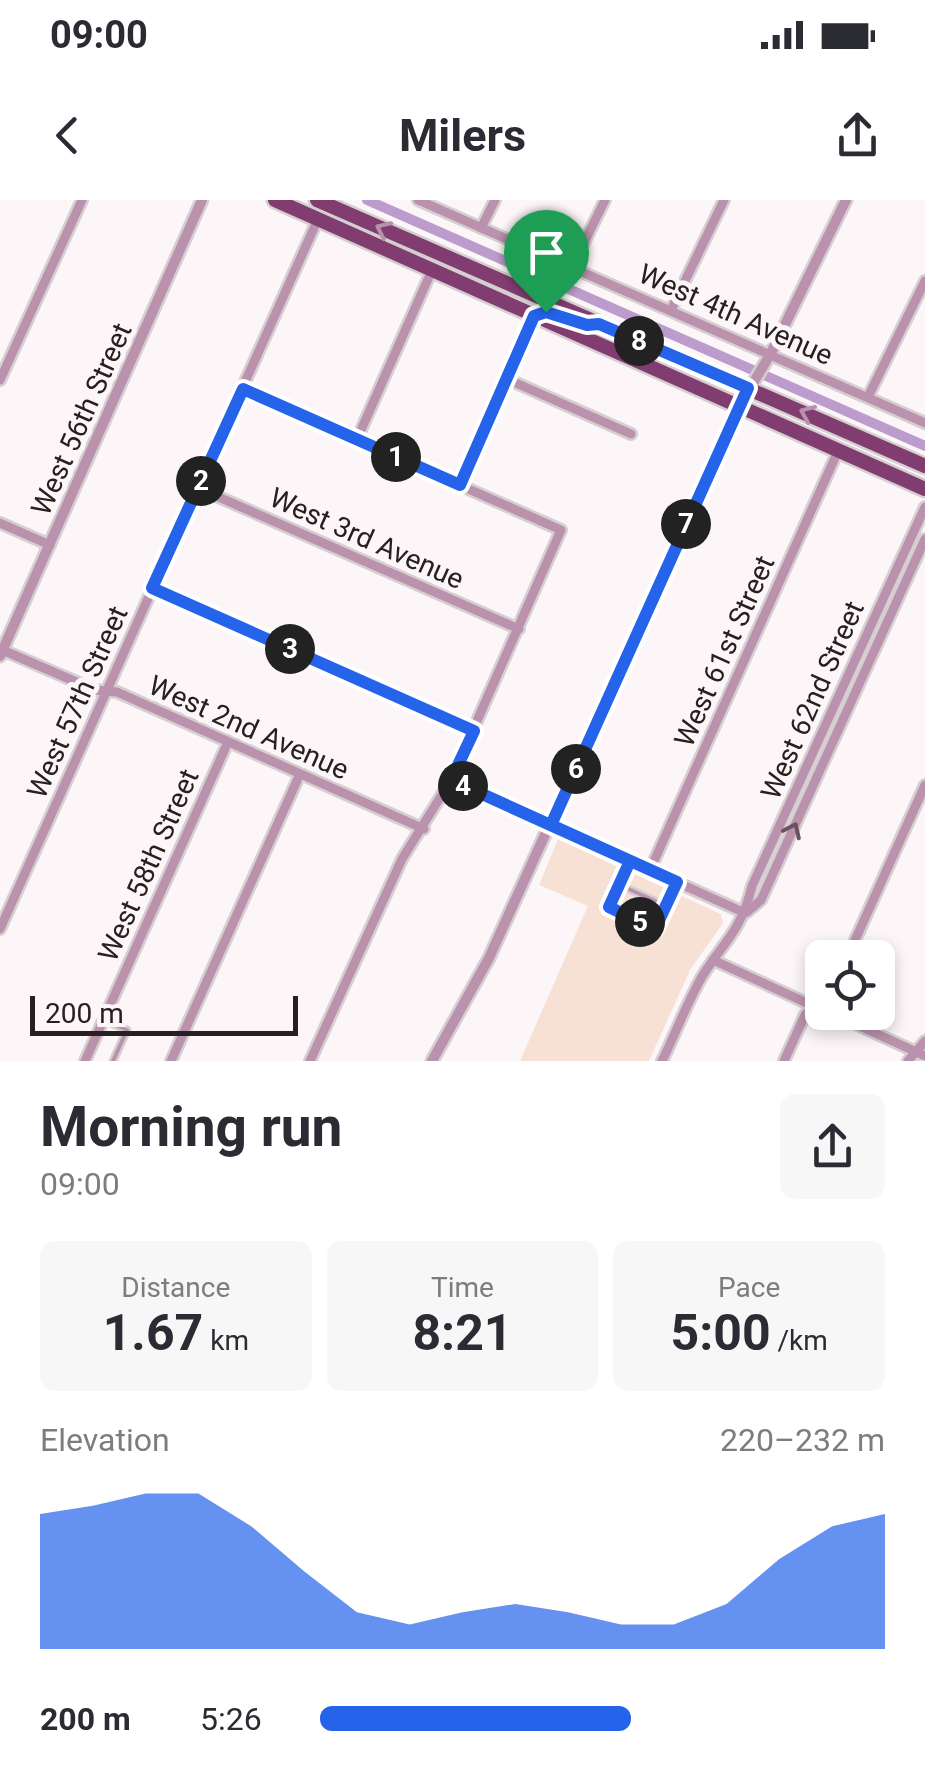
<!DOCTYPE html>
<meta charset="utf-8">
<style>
:root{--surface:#fff;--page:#f7f7f7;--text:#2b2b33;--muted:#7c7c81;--accent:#2563eb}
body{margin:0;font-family:Roboto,sans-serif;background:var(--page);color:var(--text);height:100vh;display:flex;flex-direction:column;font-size:38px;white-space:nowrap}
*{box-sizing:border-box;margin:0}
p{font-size:32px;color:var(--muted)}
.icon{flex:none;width:55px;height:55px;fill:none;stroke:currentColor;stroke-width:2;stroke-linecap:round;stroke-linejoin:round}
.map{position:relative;height:861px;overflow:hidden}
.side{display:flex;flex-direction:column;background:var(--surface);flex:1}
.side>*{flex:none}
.fabs{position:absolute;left:805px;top:740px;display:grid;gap:20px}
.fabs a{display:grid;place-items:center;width:90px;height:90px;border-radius:15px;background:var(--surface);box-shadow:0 5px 15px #0003;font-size:50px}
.scale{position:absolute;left:30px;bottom:25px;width:268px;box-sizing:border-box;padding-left:10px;border:5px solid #262021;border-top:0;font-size:28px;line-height:35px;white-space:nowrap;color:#262021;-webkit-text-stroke:8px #fdf6f8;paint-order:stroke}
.pin{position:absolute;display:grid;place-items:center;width:85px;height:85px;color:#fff;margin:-102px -42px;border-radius:50% 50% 50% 0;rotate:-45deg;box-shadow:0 0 10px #0007}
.pin .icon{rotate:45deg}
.km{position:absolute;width:50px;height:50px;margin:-25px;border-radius:50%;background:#222;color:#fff;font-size:28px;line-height:50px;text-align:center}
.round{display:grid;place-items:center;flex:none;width:105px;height:105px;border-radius:15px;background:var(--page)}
.head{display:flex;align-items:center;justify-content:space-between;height:170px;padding:0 40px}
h1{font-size:55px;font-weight:700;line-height:75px}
.figures{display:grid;grid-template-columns:repeat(3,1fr);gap:15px;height:170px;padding:10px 40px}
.figures div{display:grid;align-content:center;border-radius:15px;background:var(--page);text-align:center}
.figures b{font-size:50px;font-weight:700}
.figures small{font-size:28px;font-weight:400}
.figures p{font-size:28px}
.chart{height:280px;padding:20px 40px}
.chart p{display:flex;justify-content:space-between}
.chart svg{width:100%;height:180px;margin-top:10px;fill:var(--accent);opacity:.7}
ul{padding:0 40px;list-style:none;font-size:32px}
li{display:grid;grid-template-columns:160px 120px 1fr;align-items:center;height:75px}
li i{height:25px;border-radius:12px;background:var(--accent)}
.status{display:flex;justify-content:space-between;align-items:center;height:70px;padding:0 50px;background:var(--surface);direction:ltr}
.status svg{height:28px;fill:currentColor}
header{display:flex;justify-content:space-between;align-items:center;height:130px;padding:0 40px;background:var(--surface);font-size:45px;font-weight:700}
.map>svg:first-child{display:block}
</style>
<div class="status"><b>09:00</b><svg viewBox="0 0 49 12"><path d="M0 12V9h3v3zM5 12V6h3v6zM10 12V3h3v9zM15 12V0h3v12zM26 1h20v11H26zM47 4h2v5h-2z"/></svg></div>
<header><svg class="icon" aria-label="back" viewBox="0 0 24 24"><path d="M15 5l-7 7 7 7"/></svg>Milers<svg class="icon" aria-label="share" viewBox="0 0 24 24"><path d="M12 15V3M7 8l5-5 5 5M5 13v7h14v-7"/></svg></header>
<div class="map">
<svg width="925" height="861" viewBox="0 0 925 861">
<rect width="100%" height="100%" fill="#fdf6f8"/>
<path fill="#f7e1d5" d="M558 639 721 714 723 723 690 770 649 861H520L588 706 539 685Z"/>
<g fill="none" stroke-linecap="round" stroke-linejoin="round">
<path stroke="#bc9ccc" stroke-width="10" d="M367 0 925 246"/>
<defs>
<g id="service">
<path d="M629 664 609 707 655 729 677 683"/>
<path d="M620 685 666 706"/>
<path d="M104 820 127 830 113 861"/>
</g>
<g id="minor">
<path d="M418 0 925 223"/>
<path d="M481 28 495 0"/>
<path d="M572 67 605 0"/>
<path d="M671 110 724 0"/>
<path d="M507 179 631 234"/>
<path d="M0 180 82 0"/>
<path d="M243 189 561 330 451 580 402 659 310 861"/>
<path d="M868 197 925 81"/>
<path d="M357 239 432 70"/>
<path d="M460 285 535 116"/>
<path d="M198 288 519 429"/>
<path d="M0 323 50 345"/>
<path d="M152 388 473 531"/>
<path d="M0 449 95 490 117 492 424 629"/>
<path d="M451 580 745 713"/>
<path d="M650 670 838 251"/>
<path d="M747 712 761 700 925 339"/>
<path d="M0 729 318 19"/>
<path d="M847 758 925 585"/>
<path d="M713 760 822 810"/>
<path d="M829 812 925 856"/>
<path d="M85 861 228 542"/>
<path d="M171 861 300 574"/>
<path d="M662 861C676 833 687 802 703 775 726 739 741 731 752 686L925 307"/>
<path d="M784 861 805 815 822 801"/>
<path d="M908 861 925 841"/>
</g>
<g id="tertiary">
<path d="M0 456 202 0"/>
<path d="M432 861 489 758 739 207 771 153 846 0"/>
</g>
<g id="primary">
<path d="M275 0 925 289"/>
<path d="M317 0 925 266"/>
</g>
</defs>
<use href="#service" stroke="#d6cfd1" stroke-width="9"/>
<use href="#minor" stroke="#d6cfd1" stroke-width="14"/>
<use href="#tertiary" stroke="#d6cfd1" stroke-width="15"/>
<use href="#primary" stroke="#d6cfd1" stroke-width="19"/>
<use href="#service" stroke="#bb92ae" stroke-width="4"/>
<use href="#minor" stroke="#bb92ae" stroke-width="9"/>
<use href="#tertiary" stroke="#bb92ae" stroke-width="10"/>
<use href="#primary" stroke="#813c70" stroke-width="14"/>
</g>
<defs><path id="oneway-chevron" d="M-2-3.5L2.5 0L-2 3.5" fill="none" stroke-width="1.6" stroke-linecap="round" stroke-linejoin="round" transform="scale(2.5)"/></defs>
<g stroke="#b990ad">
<use href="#oneway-chevron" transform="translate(383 29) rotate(-155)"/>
<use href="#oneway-chevron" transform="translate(807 213) rotate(-157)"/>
</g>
<use stroke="#695360" href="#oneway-chevron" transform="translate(793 630) rotate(-65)"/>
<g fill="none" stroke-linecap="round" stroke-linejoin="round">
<defs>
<path id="route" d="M546 112 534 116 460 285 243 189 152 388 474 531 451 580 630 661 609 707 655 729 677 682 551 625 748 188 599 124 587 125 546 112"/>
</defs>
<use href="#route" stroke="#fff" stroke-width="20"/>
<use href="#route" stroke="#2563eb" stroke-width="12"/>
</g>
<g text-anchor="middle" stroke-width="10" stroke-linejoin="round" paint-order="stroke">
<g font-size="28" fill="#262021" stroke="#fdf6f8">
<text transform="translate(736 114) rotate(24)" y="10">West 4th Avenue</text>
<text transform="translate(81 219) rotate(-66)" y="10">West 56th Street</text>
<text transform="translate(367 338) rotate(24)" y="10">West 3rd Avenue</text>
<text transform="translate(724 451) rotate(-66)" y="10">West 61st Street</text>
<text transform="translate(812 500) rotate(-66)" y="10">West 62nd Street</text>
<text transform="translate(77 502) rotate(-66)" y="10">West 57th Street</text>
<text transform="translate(249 527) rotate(24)" y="10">West 2nd Avenue</text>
<text transform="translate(148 665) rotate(-66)" y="10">West 58th Street</text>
</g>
</g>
</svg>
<div class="fabs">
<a><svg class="icon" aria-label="locate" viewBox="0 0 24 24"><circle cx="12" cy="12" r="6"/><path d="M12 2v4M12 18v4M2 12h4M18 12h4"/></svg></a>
</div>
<div class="scale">200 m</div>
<div class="pin" style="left:546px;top:112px;background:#1e9e55"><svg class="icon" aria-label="arrive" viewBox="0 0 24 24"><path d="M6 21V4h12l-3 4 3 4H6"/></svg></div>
<b class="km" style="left:396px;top:257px">1</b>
<b class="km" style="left:201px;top:281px">2</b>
<b class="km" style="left:290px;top:449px">3</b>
<b class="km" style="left:463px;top:586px">4</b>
<b class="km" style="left:640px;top:722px">5</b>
<b class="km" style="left:576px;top:569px">6</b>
<b class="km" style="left:686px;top:324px">7</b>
<b class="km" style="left:639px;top:141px">8</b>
</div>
<section class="side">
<div class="head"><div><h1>Morning run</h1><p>09:00</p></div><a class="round"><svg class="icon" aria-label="share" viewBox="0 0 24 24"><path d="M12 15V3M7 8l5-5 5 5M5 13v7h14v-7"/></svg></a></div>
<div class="figures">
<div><p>Distance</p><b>1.67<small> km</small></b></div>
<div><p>Time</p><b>8:21</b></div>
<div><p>Pace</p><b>5:00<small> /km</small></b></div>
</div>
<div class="chart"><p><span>Elevation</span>220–232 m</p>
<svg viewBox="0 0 160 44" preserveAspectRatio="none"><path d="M0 44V11L10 9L20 6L30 6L40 14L50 25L60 35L70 38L80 35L90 33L100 35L110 38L120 38L130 33L140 22L150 14L160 11V44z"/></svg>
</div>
<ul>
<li><b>200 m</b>5:26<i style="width:55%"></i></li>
</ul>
</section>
